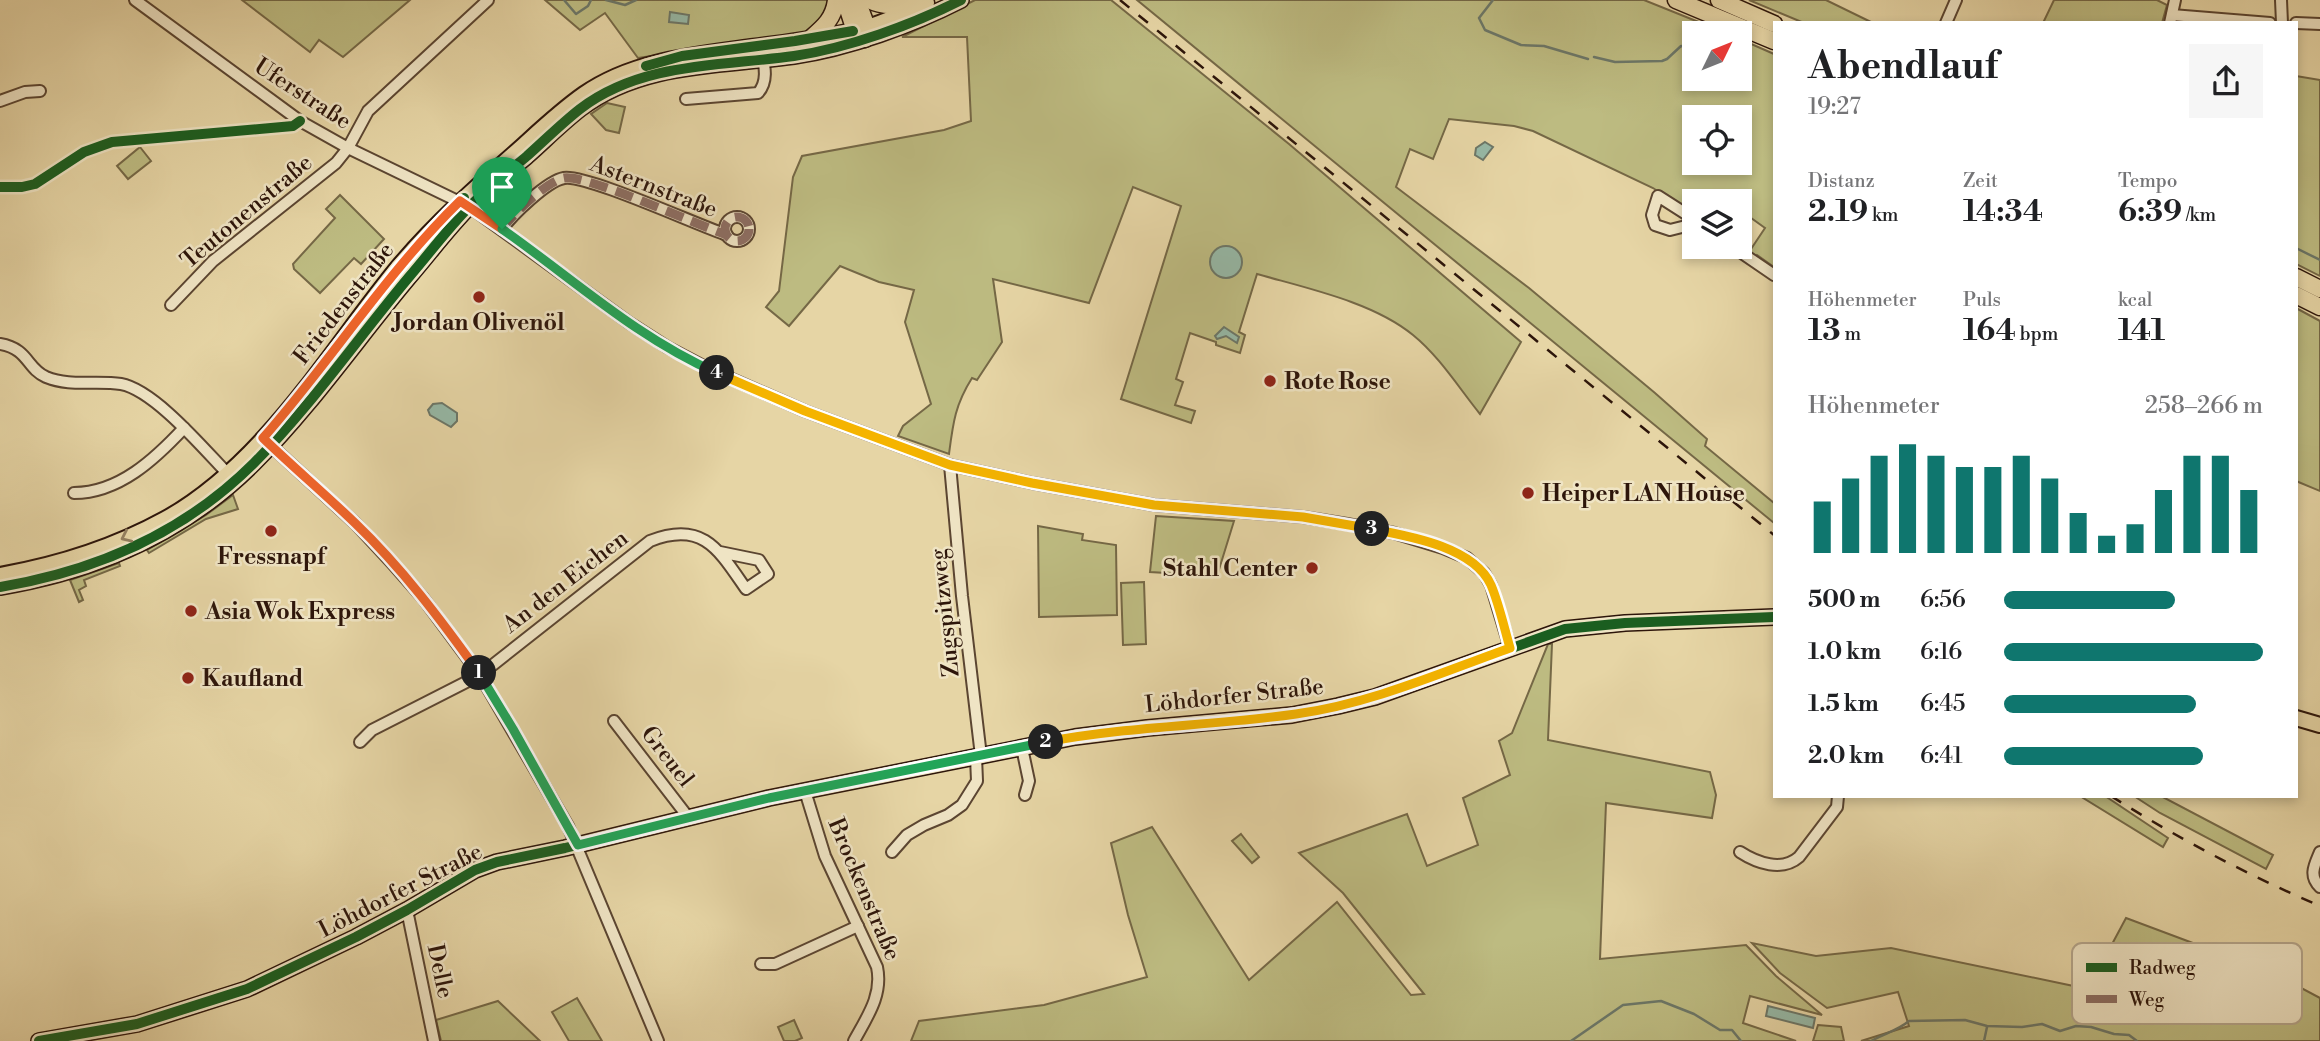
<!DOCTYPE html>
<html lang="de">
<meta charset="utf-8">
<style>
:root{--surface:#fff;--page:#f6f6f6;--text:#202124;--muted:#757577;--accent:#0f766e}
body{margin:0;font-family:"Libre Bodoni",serif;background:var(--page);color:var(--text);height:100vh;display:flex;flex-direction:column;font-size:26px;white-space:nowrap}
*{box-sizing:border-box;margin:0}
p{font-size:23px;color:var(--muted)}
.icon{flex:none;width:38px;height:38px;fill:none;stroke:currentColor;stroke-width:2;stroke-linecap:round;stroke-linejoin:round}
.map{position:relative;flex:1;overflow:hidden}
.drawer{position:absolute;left:1773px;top:21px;width:525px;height:777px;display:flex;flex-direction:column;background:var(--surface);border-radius:0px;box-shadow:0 4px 10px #0003}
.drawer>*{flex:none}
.needle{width:46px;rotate:47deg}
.buttons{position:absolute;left:1682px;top:21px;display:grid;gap:14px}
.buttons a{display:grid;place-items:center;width:70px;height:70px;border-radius:0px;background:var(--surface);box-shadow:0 4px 10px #0003;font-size:35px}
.pin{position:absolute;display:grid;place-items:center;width:60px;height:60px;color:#fff;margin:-72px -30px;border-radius:50% 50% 50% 0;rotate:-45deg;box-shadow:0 0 7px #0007}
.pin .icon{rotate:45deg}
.km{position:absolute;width:35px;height:35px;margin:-18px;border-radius:50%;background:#222;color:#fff;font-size:19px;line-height:35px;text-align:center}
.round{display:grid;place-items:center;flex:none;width:74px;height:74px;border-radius:0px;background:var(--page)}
.overview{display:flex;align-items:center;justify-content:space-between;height:119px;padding:0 35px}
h1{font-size:38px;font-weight:700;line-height:52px}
.metrics{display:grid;grid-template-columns:repeat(3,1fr);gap:10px;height:119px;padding:7px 35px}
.metrics div{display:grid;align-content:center}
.metrics b{font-size:30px;font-weight:700}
.metrics small{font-size:19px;font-weight:400}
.metrics p{font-size:19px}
.chart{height:196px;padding:14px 35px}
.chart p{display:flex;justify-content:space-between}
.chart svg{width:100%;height:126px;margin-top:7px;stroke:var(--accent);stroke-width:6}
ul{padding:0 35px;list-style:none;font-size:23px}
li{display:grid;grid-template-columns:112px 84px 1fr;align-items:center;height:52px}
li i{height:18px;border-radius:9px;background:var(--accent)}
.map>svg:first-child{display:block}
</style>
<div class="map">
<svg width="2320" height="1041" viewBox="0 0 2320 1041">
<rect width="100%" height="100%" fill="#e6d5a5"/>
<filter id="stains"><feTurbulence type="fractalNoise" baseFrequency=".00286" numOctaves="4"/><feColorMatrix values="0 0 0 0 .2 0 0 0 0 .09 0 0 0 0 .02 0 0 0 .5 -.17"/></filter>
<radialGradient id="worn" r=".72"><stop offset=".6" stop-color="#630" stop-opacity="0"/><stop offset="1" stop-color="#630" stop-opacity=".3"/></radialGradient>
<g fill="#bdbb81" stroke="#756846" stroke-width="2" fill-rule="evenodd">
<path d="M242 0H410L343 57 319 40 310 52Z"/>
<path d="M545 0H832L831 9 806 33 638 58 605 13 580 30Z"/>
<path d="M975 0H1111L1289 144 1521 342 1480 414C1459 388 1439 356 1413 335 1373 302 1306 288 1257 274L1239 332 1245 335 1240 353 1216 345V342L1190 333 1176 379 1183 382 1175 405 1195 411 1191 423 1121 399 1181 206 1133 187 1089 303 993 279 1002 342 977 380 972 378C955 405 953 423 949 454L898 436 903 426 931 404 905 322 914 290 879 282 840 266 789 326 766 307 779 291 793 177 802 156 944 130 971 121 967 37H902Z"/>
<path d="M1137 0H1644L1726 33H1694V79H1740V39L1774 54V267L1757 255 1755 257 1749 252 1765 228 1740 210V201H1694V215L1653 188 1533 131 1514 126 1449 119 1433 159 1410 149 1396 187 1529 288 1655 393 1707 439 1705 446 1774 503V523ZM1694 117H1740V163H1694Z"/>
<path d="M1749 0H1826L1873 23H1804Z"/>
<path d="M2054 0H2157L2167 5 2162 23H2043Z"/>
<path d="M2296 76 2320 80V276L2296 264Z"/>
<path d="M607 103 625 107 619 133 606 130 591 114Z"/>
<path d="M140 147 151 161 128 179 117 166Z"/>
<path d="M340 195 384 239 361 264 354 258 320 293 294 269 293 264 335 218 326 209Z"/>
<path d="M2296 308 2320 321V491L2296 481Z"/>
<path d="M233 495 238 509 206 519 149 553 147 550 206 515Z"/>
<path d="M1156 516 1234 521 1217 576 1150 572Z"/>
<path d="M1038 526 1083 534 1082 540 1116 545 1117 615 1039 617Z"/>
<path d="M119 563 120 566 84 580 86 586 79 590 83 600 79 602 70 580Z"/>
<path d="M1144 582 1146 644 1123 645 1121 583Z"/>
<path d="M1548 644H1552L1548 740 1710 772 1716 795 1712 818 1606 803 1600 959 1746 945 1776 976 1822 1015 1750 996 1743 1023 1796 1041H911L919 1021 1044 1005 1147 977 1128 915 1111 843 1152 827 1249 980 1337 902 1411 995 1424 994 1343 893 1299 853 1407 814 1427 866 1478 845 1463 798 1510 775 1499 741 1512 733Z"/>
<path d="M2080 796H2105L2168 838 2163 847Z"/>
<path d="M2134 796H2161L2273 855 2266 869 2160 813Z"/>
<path d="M1241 834 1259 857 1252 863 1232 841Z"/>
<path d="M2126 918 2273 973 2320 998V1041H1861L1909 1026 1898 992 1827 1008 1780 973 1752 943 1816 956 1891 948 2088 989Z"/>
<path d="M577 998 602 1041H569L552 1012Z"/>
<path d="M498 1001 540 1041H441L436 1020Z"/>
<path d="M794 1020 802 1038 795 1041H784L778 1027Z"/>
<path d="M1818 1025 1841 1027 1844 1041H1813Z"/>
</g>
<g fill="#96b9a7" stroke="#6c7768" stroke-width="2">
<path d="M670 12 689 15 688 24 669 22Z"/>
<path d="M1485 142 1493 147 1483 160 1475 155 1476 148Z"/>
<circle cx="1226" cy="262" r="16"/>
<path d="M1224 327 1239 337 1237 343 1226 336 1217 339 1215 336Z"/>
<path d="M442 403 457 413V421L451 427 430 415 428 410 433 404Z"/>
<path d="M1768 1006 1815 1018 1813 1028 1766 1016Z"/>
</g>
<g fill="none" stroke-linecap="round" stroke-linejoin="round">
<g stroke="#6c7768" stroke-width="2.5">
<path d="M564 0 576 14 588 6 591 0"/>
<path d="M606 0 625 5 636 0"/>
<path d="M1493 0 1479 18 1485 30 1521 45 1544 46 1588 59"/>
<path d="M1740 47H1741"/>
<path d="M1594 57 1615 62 1662 61 1667 59 1681 46 1694 47"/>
<path d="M2296 248 2320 260"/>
<path d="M1571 1041 1623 1005 1661 1001 1694 1014 1720 1030H1732L1741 1041"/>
<path d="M1871 1041C1885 1033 1897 1031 1909 1021L1965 1020 1987 1026 2022 1027 2042 1024 2060 1031 2076 1026 2091 1027 2114 1034 2129 1035 2137 1041"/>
<path d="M1984 1041 1987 1027"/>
</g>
<defs>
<g id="minor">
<path d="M135 0 300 121 348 148 470 207 628 322 667 347 709 369 805 411 950 465 1032 483 1154 505 1303 517 1347 524 1394 533 1443 548 1467 558 1484 573 1491 585 1510 648"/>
<path d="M2281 0 2282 23"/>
<path d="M2172 15 2270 23"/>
<path d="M1946 23 1956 0"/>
<path d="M2170 23 2175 0"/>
<path d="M2296 23 2320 24"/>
<path d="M686 99 758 93C768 82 765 67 762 54"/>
<path d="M0 101 25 92 40 91"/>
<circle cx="737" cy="229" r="12"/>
<path d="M1694 219 1658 196 1652 215 1655 225 1670 230 1694 224"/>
<path d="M502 229C512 215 547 181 564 178 586 174 697 225 727 235"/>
<path d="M1733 247 1774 275"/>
<path d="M171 305 213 261 336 163 348 148 368 111 488 0"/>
<path d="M0 344C29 349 26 368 46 377 70 387 96 380 121 384 154 390 203 448 227 473"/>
<path d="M267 442 355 523 392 563 423 598 480 675 568 826 658 1041"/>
<path d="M950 465 962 596 981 756"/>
<path d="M74 493C119 493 155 459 184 428"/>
<path d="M614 721 688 817"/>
<path d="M360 742 372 730 480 675 650 541C703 520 719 550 746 589L768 574 759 560 720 552"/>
<path d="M1022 748 1029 781 1025 795"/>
<path d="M805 791 825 856 877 967C883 995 867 1017 854 1041"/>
<path d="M892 852 907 835 924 825 948 815 962 805 977 781 976 757"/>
<path d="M1740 852C1757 863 1782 872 1799 857L1837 807 1838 796"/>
<path d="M2320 852C2315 864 2308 876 2320 887"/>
<path d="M407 910 434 1041"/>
<path d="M761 964H775L858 926"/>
</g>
<g id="major">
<path d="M0 575C57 565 114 547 165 519 265 463 327 354 398 267 435 223 477 186 519 149 540 130 561 110 584 94 633 60 694 55 751 47 785 43 818 38 852 31 875 27 898 15 920 6"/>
<path d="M0 587C96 571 185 532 254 463 311 406 357 339 409 277 429 254 448 228 470 206 488 188 508 172 527 156 545 140 562 123 580 109 641 62 722 66 794 56 848 48 912 25 961 0"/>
<path d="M2296 718 2320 725"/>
<path d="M39 1041 137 1024 247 989 356 937 407 910 475 870 497 862 565 848 769 798 1075 737 1147 728 1292 715 1338 706 1375 697 1565 629 1625 623 1774 617"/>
</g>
<g id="highway">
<path d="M845 0 855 31 865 39 867 27 857 0"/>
<path d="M869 0C887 9 907 4 926 3"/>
<path d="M1676 0 1774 41"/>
<path d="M1719 0 1774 24"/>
<path d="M811 38C824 27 834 18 836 0"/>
<path d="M2296 277 2320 289"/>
<path d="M2296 295 2320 307"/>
</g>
</defs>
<use href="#minor" stroke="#5b4531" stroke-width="14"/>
<use href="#major" stroke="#2d150a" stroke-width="18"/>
<use href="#highway" stroke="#2d150a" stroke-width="19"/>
<use href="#minor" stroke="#efe4c4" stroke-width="10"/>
<use href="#major" stroke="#e6d5a5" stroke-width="14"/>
<use href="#highway" stroke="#e6d5a5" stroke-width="16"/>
<g stroke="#2d150a" stroke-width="2.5" stroke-dasharray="12 12" stroke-linecap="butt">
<path d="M1120 0 1774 535"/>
<path d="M2111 796C2177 838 2248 875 2320 906"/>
</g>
<g stroke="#8d6e63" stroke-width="9" stroke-dasharray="18 9" stroke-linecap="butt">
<circle cx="737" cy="229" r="12"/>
<path d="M502 229C512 215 547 181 564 178 586 174 697 225 727 235"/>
</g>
<defs>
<g id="cycleway">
<path d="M646 66 682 56 795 41 853 31"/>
<path d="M0 187H22L35 184 84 152 112 142 293 126 300 121"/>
<path d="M318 372 398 268 464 198"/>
<path d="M0 587C96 571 185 532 254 463 311 406 357 339 409 277 429 254 448 228 470 206 488 188 508 172 527 156 545 140 562 123 580 109 641 62 722 66 794 56 848 48 912 25 961 0"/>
<path d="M39 1041 137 1024 247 989 356 937 407 910 475 870 497 862 565 848 769 798 1075 737 1147 728 1292 715 1338 706 1375 697 1565 629 1625 623 1774 617"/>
</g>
</defs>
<use href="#cycleway" stroke="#efe4c4" stroke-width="15"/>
<use href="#cycleway" stroke="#1b5e20" stroke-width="10"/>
</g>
<defs><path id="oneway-chevron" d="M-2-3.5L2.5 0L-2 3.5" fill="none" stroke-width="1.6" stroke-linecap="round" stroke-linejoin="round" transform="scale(1.75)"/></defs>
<use stroke="#937f5f" href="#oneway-chevron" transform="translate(126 537) rotate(155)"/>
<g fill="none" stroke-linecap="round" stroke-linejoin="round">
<defs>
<path id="split-1" d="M479 673C441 620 402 568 355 523 325 494 293 467 263 438 331 361 386 273 460 201L502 229"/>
<path id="split-2" d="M479 673 513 729 578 845 769 798 1046 742"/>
<path id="split-3" d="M1046 742C1129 726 1213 726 1296 714 1370 704 1440 673 1510 648 1504 627 1499 604 1491 585 1474 547 1409 536 1372 529"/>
<path id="split-4" d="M717 373 805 411 950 465 1032 483 1154 505 1303 517 1372 529"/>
<path id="split-5" d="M502 229C572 278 637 338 717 373"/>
</defs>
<use href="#split-1" stroke="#fff" stroke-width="14"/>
<use href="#split-2" stroke="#fff" stroke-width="14"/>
<use href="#split-3" stroke="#fff" stroke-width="14"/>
<use href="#split-4" stroke="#fff" stroke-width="14"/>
<use href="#split-5" stroke="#fff" stroke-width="14"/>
<use href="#split-1" stroke="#f0652b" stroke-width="9"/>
<use href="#split-2" stroke="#22a559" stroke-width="9"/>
<use href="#split-3" stroke="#f5b400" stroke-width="9"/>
<use href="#split-4" stroke="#f5b400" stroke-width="9"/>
<use href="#split-5" stroke="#22a559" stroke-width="9"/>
</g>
<g fill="#8f2418" stroke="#efe4c4" stroke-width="2.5">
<circle cx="479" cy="297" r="7"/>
<circle cx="1270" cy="381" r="7"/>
<circle cx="1528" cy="493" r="7"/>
<circle cx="271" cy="531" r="7"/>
<circle cx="1312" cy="568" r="7"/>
<circle cx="191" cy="611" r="7"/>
<circle cx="188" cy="678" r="7"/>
</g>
<g text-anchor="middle" stroke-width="5" stroke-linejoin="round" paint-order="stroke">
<g font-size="23" fill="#2d150a" stroke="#efe4c4">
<text transform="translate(303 93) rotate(33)" y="8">Uferstraße</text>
<text transform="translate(654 186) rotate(21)" y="8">Asternstraße</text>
<text transform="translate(246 211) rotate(-40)" y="8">Teutonenstraße</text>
<text transform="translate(343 303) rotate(-52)" y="8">Friedenstraße</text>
<text transform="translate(565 581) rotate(-38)" y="8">An den Eichen</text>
<text transform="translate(944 613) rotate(-96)" y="8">Zugspitzweg</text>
<text transform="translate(1234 695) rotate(-6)" y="8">Löhdorfer Straße</text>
<text transform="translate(668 756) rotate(52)" y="8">Greuel</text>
<text transform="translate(865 889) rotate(67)" y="8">Brockenstraße</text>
<text transform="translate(400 890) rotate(-27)" y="8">Löhdorfer Straße</text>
<text transform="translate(441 971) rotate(78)" y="8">Delle</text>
</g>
<g font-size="23" font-weight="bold" fill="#2d150a" stroke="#efe4c4" text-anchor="start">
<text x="479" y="330" text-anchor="middle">Jordan Olivenöl</text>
<text x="1284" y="389">Rote Rose</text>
<text x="1542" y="501">Heiper LAN House</text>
<text x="271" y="564" text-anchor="middle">Fressnapf</text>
<text x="1298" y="576" text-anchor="end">Stahl Center</text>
<text x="205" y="619">Asia Wok Express</text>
<text x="202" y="686">Kaufland</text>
</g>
</g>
<rect x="2072" y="943" width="230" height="81" rx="10" fill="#efe4c4" stroke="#b5a68c" stroke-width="2"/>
<rect x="2086" y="963" width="31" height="9" fill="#1b5e20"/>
<rect x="2086" y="995" width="31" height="8" fill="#8d6e63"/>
<g font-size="19" fill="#2d150a">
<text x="2129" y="974">Radweg</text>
<text x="2129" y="1006">Weg</text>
</g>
<rect width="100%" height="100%" filter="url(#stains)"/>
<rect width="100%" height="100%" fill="url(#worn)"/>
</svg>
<div class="buttons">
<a><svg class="needle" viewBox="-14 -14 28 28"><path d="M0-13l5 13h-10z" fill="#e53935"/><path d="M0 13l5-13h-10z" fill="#757577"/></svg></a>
<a><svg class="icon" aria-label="locate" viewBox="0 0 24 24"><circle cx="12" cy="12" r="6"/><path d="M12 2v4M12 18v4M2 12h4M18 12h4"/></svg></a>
<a><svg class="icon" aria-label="layers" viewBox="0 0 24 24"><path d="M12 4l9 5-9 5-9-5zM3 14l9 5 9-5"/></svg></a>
</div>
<div class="pin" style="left:502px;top:229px;background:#1e9e55"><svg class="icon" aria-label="arrive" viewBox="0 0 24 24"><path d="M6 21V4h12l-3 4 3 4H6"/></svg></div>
<b class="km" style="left:479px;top:673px">1</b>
<b class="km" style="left:1046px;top:742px">2</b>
<b class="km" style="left:1372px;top:529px">3</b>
<b class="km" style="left:717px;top:373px">4</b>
<section class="drawer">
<div class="overview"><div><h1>Abendlauf</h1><p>19:27</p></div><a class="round"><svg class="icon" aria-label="share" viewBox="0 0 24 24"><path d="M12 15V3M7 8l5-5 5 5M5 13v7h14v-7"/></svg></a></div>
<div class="metrics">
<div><p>Distanz</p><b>2.19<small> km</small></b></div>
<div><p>Zeit</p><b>14:34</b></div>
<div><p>Tempo</p><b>6:39<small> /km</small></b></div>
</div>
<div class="metrics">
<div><p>Höhenmeter</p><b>13<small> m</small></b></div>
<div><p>Puls</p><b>164<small> bpm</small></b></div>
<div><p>kcal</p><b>141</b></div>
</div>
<div class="chart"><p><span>Höhenmeter</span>258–266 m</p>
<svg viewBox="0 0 160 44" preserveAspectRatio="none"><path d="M5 44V26M15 44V18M25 44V10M35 44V6M45 44V10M55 44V14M65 44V14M75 44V10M85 44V18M95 44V30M105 44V38M115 44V34M125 44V22M135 44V10M145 44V10M155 44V22"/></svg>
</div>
<ul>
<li><b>500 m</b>6:56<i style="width:66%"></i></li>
<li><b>1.0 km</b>6:16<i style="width:100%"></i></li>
<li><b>1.5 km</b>6:45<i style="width:74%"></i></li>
<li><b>2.0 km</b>6:41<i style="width:77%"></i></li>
</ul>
</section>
</div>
